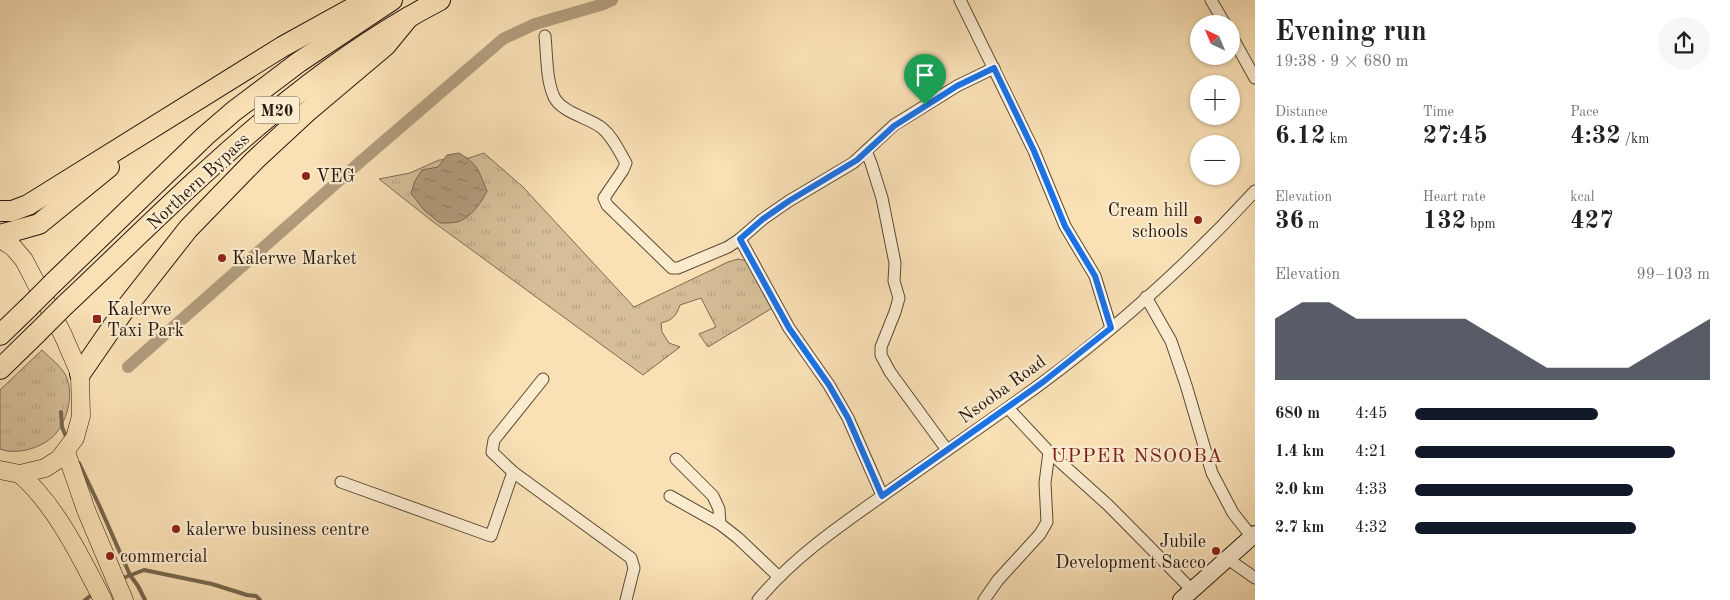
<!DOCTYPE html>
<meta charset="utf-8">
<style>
:root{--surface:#fff;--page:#f6f6f6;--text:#202124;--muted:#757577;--accent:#111827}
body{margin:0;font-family:"Old Standard TT",serif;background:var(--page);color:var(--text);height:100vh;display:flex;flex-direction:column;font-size:19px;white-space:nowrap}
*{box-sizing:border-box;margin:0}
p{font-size:16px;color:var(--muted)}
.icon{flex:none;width:28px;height:28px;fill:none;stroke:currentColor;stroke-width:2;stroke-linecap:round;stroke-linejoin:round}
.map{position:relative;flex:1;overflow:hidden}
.sheet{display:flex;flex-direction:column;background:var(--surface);width:475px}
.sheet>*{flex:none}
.needle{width:32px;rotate:316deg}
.controls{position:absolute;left:1190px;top:15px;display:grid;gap:10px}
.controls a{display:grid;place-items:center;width:50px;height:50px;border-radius:50%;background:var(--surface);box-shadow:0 1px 4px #0004;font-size:25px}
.pin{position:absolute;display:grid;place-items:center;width:42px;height:42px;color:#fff;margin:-51px -21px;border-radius:50% 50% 50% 0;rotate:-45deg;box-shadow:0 0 5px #0007}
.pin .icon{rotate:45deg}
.round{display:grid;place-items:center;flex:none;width:52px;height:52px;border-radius:26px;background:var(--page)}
.headline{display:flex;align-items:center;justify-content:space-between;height:85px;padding:0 20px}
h1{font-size:28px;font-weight:700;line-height:38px}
.stats{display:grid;grid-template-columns:repeat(3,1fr);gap:8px;height:85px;padding:5px 20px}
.stats div{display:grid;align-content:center}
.stats b{font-size:25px;font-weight:700}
.stats small{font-size:14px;font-weight:400}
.stats p{font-size:14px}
.chart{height:140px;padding:10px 20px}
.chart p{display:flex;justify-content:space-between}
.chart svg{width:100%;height:90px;margin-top:5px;fill:var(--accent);opacity:.7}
ul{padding:0 20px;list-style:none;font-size:16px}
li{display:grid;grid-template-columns:80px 60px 1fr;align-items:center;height:38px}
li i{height:12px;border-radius:6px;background:var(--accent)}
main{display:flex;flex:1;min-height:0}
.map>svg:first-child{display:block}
</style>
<main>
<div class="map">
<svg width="1255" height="600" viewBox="0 0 1255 600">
<defs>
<pattern id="grass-tufts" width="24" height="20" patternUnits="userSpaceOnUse" patternTransform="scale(1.25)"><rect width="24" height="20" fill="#d5be98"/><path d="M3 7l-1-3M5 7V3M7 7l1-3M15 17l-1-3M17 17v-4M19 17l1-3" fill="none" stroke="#b7a382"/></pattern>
<pattern id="water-ripples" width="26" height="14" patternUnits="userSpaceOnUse" patternTransform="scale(1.25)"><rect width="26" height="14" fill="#b19c7c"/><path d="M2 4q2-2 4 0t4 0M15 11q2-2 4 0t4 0" fill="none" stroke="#907e64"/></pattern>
</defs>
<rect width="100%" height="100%" fill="#f9e0b5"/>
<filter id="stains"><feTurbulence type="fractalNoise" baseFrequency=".004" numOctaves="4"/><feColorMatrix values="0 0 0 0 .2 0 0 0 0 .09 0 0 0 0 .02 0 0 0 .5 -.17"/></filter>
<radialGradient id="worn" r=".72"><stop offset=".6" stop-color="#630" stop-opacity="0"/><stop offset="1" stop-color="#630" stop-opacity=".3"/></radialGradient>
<g fill="url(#grass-tufts)" stroke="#7e6b52">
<path d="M484 153 523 187 634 307 728 262 738 259 748 261 774 307 708 347 699 334 716 327 701 298 680 305C676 316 673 320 661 323L662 332 669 343 680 347 643 375 432 221 379 179 410 173 439 160 469 158Z"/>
<path d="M42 350C50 358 61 366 66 376 74 393 68 418 57 432 46 447 17 456 0 449V390Z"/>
</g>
<path fill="url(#water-ripples)" stroke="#79674f" d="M459 153C479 165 478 170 487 191 482 202 470 219 457 222 452 223 445 223 440 223L424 210 411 193 415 181 422 170 438 167 447 155Z"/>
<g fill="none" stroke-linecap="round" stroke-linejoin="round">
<g stroke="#79674f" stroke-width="4">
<path d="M61 412 62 427 67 439"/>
<path d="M79 463 99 505 130 575 138 586 145 600"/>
<path d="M123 578 144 570 212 584 247 595 256 596 260 600"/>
<path d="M85 600 93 594"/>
</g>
<path stroke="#b19c7c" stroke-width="12" d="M128 367 360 162 503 39 535 24 604 4 612 0"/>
<defs>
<g id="street">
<path d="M960 0 1034 151 1065 226 1095 276 1111 328"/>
<path d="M1211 0 1225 24"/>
<path d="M1231 35 1255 78"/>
<path d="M545 36C547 55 546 79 554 97 562 113 590 118 602 128 613 137 619 151 626 163L623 170 604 198 607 205 672 268H678L728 247 740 239 789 328 829 385 848 418 882 495"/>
<path d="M866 151 871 163 882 198 895 263 894 281 899 298 895 312 881 347V355L890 372 947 450"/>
<path d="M740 239 763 219 789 201 853 163 894 125 957 86 994 68"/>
<path d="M1146 297 1171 341 1186 385 1212 473 1233 513 1252 537"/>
<path d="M543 379 494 440 492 452 513 472 631 558 634 568 626 600"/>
<path d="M1049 452 1108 505 1192 590"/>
<path d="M676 459 713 496 719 509 720 524"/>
<path d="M341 482 491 536 513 472"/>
<path d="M670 496 720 524 738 538 779 577"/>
<path d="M1228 559 1255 578"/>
<path d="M758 600C793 558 838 527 882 496 923 467 964 438 1006 409 1096 346 1181 272 1255 191"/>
<path d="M984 600 998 580 1040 534 1047 522 1045 483 1049 452 1008 408"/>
</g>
<path id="secondary" d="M1181 600 1255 534"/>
<g id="primary">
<path d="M0 239 13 247 24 260 63 335 80 374 81 416 75 438 59 459 45 468 20 474 0 470"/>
<path d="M66 452 86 510 124 600"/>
<path d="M20 474C57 507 80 556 103 600"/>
</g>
<g id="highway">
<path d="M0 211H12L28 205 282 47 367 0"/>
<path d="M0 235 39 224 109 167"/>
<path d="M53 283 205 136 234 111 299 62 392 0"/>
<path d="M65 305C182 195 295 75 440 0"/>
<path d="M0 335 28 308"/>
<path d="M0 369 37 333"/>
<path d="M80 374 122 313 188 229 255 160 309 110 386 45 409 17"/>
</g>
</defs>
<use href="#street" stroke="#5b4a36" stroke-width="13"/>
<use href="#secondary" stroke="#26180c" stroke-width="18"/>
<use href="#primary" stroke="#26180c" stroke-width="19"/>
<use href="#highway" stroke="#26180c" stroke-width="22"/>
<use href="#street" stroke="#fbebcf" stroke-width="11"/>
<use href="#secondary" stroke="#fbebcf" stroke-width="16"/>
<use href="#primary" stroke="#f9e0b5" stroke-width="18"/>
<use href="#highway" stroke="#f9e0b5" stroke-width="20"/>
<defs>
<g id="highway-bridge">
<path d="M28 308 53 283"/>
<path d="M37 333 65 305"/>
</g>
</defs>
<use href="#highway-bridge" stroke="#26180c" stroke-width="22" stroke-linecap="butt"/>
<use href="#highway-bridge" stroke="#f9e0b5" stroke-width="20"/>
</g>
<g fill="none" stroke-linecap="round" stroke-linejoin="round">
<defs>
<path id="route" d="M994 68 1034 151 1065 226 1095 276 1111 328 1043 382 882 496 848 418 829 385 789 328 740 239 763 219 789 201 857 160 894 126 957 86Z"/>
</defs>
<use href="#route" stroke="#fff" stroke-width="10"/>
<use href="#route" stroke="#1a73e8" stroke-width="6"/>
</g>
<g fill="#8f2418" stroke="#fbebcf" stroke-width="2">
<circle cx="306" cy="176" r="5"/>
<circle cx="1198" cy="220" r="5"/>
<circle cx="222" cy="258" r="5"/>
<rect x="92" y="314" width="10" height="10" rx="2.5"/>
<circle cx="176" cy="529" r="5"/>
<circle cx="1216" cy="551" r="5"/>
<circle cx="110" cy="556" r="5"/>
</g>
<g text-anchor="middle" stroke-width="4.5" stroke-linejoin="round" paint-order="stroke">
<rect fill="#fbebcf" stroke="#665746" stroke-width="1" x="254.5" y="96.5" width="45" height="27" rx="4"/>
<g font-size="16" font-weight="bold" fill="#26180c">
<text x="277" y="116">M20</text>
</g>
<g font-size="18" fill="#26180c" stroke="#fbebcf" text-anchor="start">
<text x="316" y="182">VEG</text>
<text x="1188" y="216" text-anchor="end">Cream hill<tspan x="1188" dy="21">schools</tspan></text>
<text x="232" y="264">Kalerwe Market</text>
<text x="107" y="315">Kalerwe<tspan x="107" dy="21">Taxi Park</tspan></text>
<text x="186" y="535">kalerwe business centre</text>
<text x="1206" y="547" text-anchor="end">Jubile<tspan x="1206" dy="21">Development Sacco</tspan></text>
<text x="120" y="562">commercial</text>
</g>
<g font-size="18" fill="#26180c" stroke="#fbebcf">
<text transform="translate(198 181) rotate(-43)" y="6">Northern Bypass</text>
<text transform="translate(1002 389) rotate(-36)" y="6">Nsooba Road</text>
</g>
<g font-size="20" letter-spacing="1" fill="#7a1f14" stroke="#fbebcf">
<text x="1137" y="462">UPPER NSOOBA</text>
</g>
</g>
<rect width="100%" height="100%" filter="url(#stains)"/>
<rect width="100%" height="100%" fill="url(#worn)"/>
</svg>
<div class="controls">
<a><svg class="needle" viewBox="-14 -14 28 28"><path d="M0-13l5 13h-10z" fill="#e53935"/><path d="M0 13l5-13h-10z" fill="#757577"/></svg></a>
<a>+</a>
<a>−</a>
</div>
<div class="pin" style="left:925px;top:105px;background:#1e9e55"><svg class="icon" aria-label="arrive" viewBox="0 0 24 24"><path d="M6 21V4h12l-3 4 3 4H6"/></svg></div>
</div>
<section class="sheet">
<div class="headline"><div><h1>Evening run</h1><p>19:38 · 9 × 680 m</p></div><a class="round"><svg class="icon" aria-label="share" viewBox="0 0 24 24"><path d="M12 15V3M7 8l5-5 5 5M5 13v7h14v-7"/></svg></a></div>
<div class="stats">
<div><p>Distance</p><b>6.12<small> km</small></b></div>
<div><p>Time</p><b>27:45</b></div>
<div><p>Pace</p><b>4:32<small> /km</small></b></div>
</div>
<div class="stats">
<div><p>Elevation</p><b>36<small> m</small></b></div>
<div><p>Heart rate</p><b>132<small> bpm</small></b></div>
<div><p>kcal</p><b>427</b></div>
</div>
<div class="chart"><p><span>Elevation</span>99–103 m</p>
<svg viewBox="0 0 160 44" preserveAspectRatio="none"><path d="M0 44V14L10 6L20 6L30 14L40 14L50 14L60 14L70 14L80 22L90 30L100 38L110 38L120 38L130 38L140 30L150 22L160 14V44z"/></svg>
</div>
<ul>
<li><b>680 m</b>4:45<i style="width:62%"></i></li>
<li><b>1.4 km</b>4:21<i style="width:88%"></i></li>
<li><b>2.0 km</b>4:33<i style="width:74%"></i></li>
<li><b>2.7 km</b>4:32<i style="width:75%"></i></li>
</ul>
</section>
</main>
